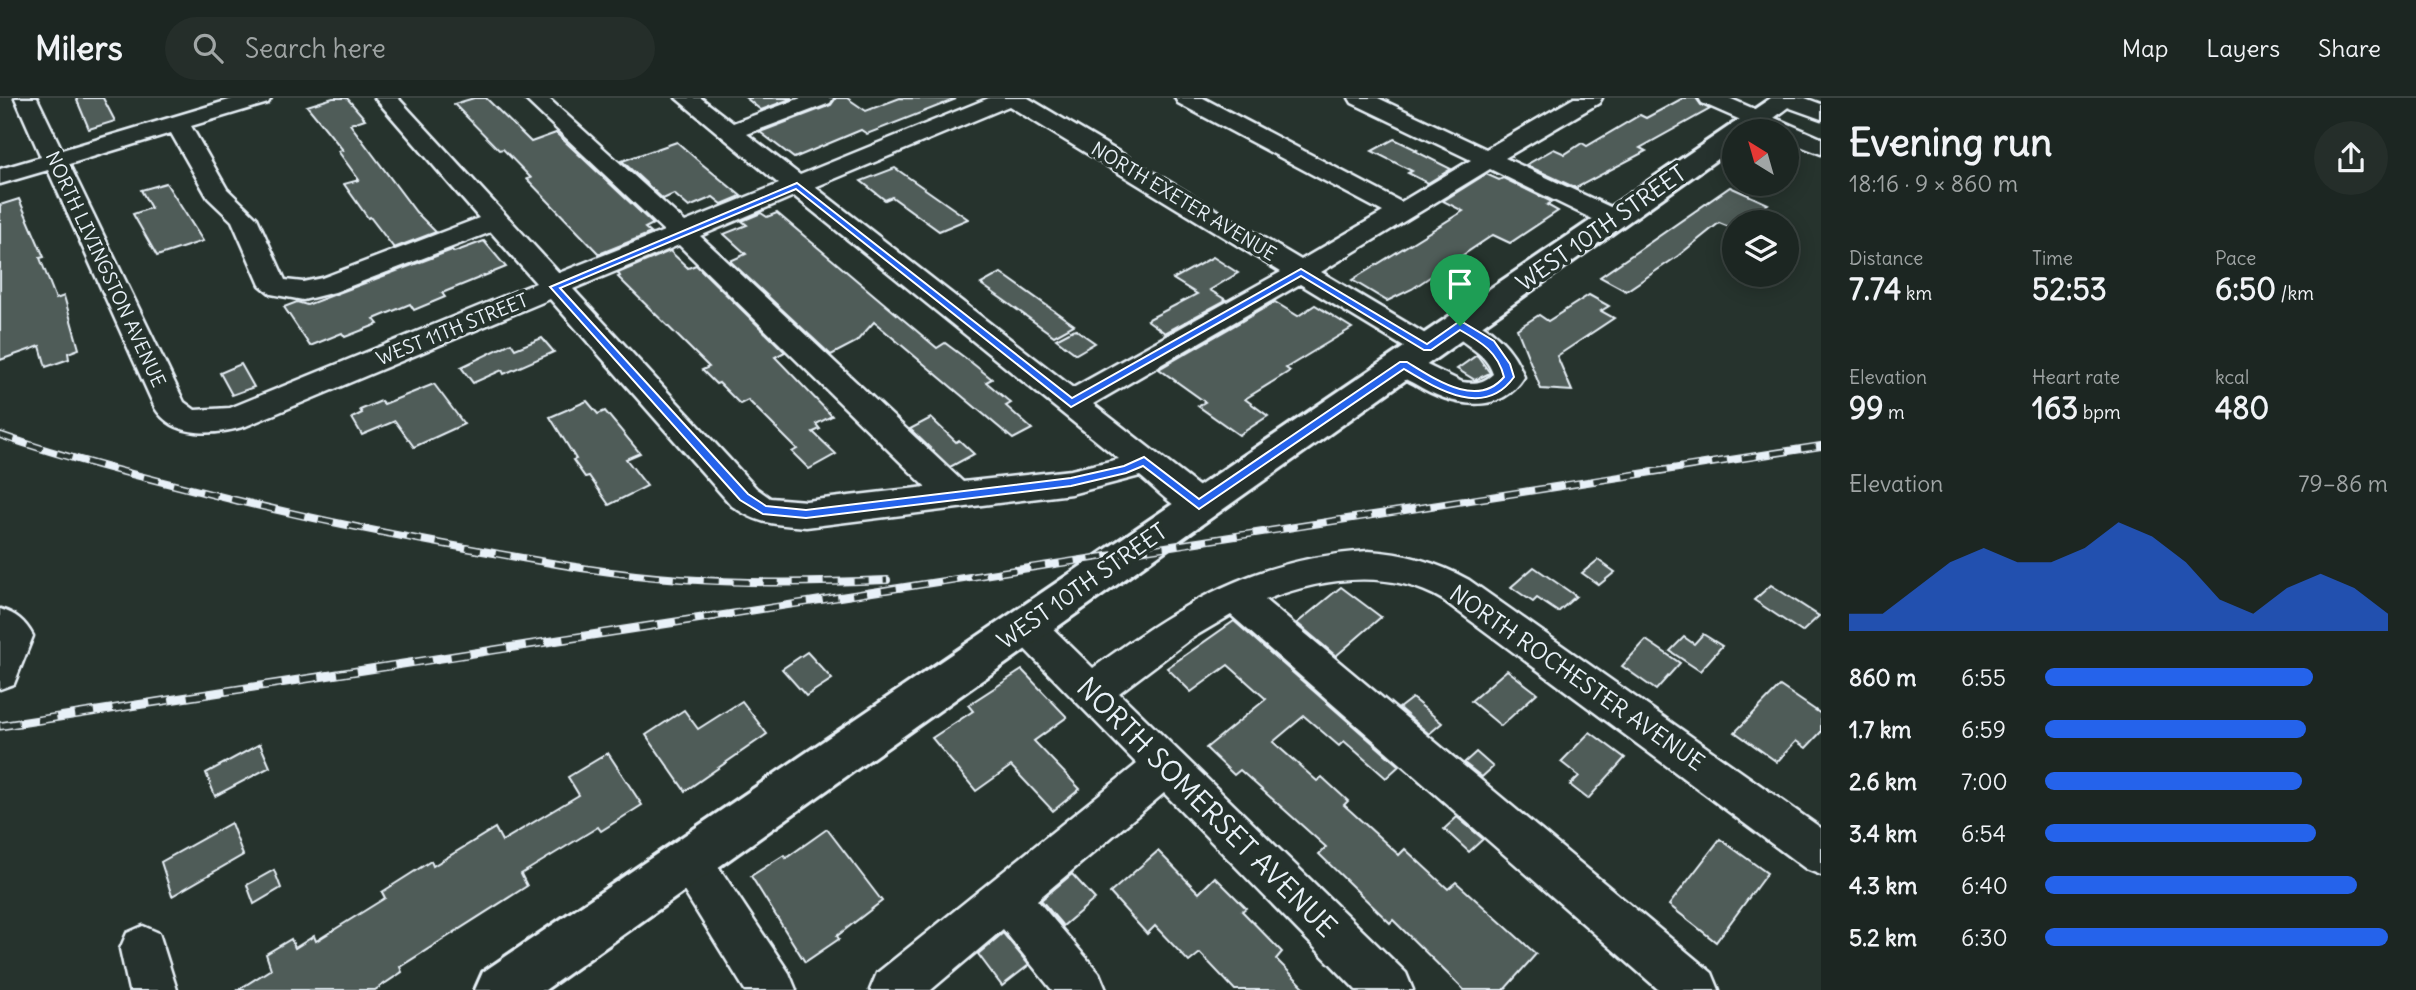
<!DOCTYPE html>
<meta charset="utf-8">
<style>
:root{--surface:#1c2622;--page:#252e2a;--text:#f1f3f6;--muted:#a0a5a5;--line:#3a4340;--accent:#2563eb}
body{margin:0;font-family:Delius,sans-serif;background:var(--page);color:var(--text);height:100vh;display:flex;flex-direction:column;font-size:26px;white-space:nowrap}
*{box-sizing:border-box;margin:0}
p{font-size:23px;color:var(--muted)}
.icon{flex:none;width:38px;height:38px;fill:none;stroke:currentColor;stroke-width:2;stroke-linecap:round;stroke-linejoin:round}
.map{position:relative;flex:1;overflow:hidden}
.sheet{display:flex;flex-direction:column;background:var(--surface);width:595px}
.sheet>*{flex:none}
.needle{width:46px;rotate:323deg}
.fabs{position:absolute;left:1722px;top:21px;display:grid;gap:14px}
.fabs a{display:grid;place-items:center;width:77px;height:77px;border-radius:50%;background:var(--surface);box-shadow:0 4px 18px #0003,0 0 0 2px var(--line);font-size:35px}
.pin{position:absolute;display:grid;place-items:center;width:60px;height:60px;color:#fff;margin:-72px -30px;border-radius:50% 50% 50% 0;rotate:-45deg;box-shadow:0 0 7px #0007}
.pin .icon{rotate:45deg}
.round{display:grid;place-items:center;flex:none;width:74px;height:74px;border-radius:37px;background:var(--page)}
.headline{display:flex;align-items:center;justify-content:space-between;height:119px;padding:0 28px}
h1{font-size:38px;font-weight:700;line-height:52px}
.figures{display:grid;grid-template-columns:repeat(3,1fr);gap:10px;height:119px;padding:7px 28px}
.figures div{display:grid;align-content:center}
.figures b{font-size:30px;font-weight:700}
.figures small{font-size:19px;font-weight:400}
.figures p{font-size:19px}
.chart{height:196px;padding:14px 28px}
.chart p{display:flex;justify-content:space-between}
.chart svg{width:100%;height:126px;margin-top:7px;fill:var(--accent);opacity:.7}
ul{padding:0 28px;list-style:none;font-size:23px}
li{display:grid;grid-template-columns:112px 84px 1fr;align-items:center;height:52px}
li i{height:18px;border-radius:9px;background:var(--accent)}
header{display:flex;align-items:center;gap:42px;box-sizing:border-box;height:98px;padding:0 35px;background:var(--surface);border-bottom:2px solid var(--line)}
header strong{font-size:33px}
nav{display:flex;gap:38px;margin-inline-start:auto;font-size:24px}
.search{width:490px;height:63px;background:var(--page);display:flex;align-items:center;gap:18px;box-sizing:border-box;padding:0 24px;border-radius:38px;color:var(--muted);font-size:26px}
main{display:flex;flex:1;min-height:0}
.map>svg:first-child{display:block}
</style>
<header>
<strong>Milers</strong>
<div class="search"><svg class="icon" aria-label="search" viewBox="0 0 24 24"><circle cx="10" cy="10" r="6"/><path d="M15 15l6 6"/></svg>Search here</div>
<nav><a>Map</a><a>Layers</a><a>Share</a></nav>
</header>
<main>
<div class="map">
<svg width="1821" height="892" viewBox="0 0 1821 892">
<rect width="100%" height="100%" fill="#26332d"/>
<filter id="ink" filterUnits="userSpaceOnUse"><feTurbulence type="fractalNoise" baseFrequency=".0143" numOctaves="2"/><feDisplacementMap in="SourceGraphic" scale="14" xChannelSelector="R" yChannelSelector="G"/><feConvolveMatrix kernelMatrix="1 2 1 2 8 2 1 2 1" color-interpolation-filters="sRGB"/></filter>
<g filter="url(#ink)">
<g fill="#505c59" stroke="#e8f1f8" stroke-width="2">
<path d="M76 0H103L115 23 89 31Z"/>
<path d="M333 0H347L365 21 350 26 416 114 436 134 394 150 370 119 368 120 344 86 359 82 338 53 343 52 307 8Z"/>
<path d="M474 0H486L531 44 556 35 653 126 645 130 651 135 599 156 527 81 531 80 503 51 499 52 454 6Z"/>
<path d="M746 0H793L761 12Z"/>
<path d="M836 0H847L866 13 900 0 956 1 867 36 861 32 794 60 760 34 831 7Z"/>
<path d="M1683 0H1696L1701 7 1710 11 1640 50 1646 53 1576 90 1526 67 1554 51 1565 56 1582 45 1587 48 1640 17 1646 20Z"/>
<path d="M1394 41 1417 52 1415 53 1451 71 1428 85 1408 75 1412 73 1372 53Z"/>
<path d="M677 44 702 66 741 98 722 106 713 99 689 109 674 96 663 101 622 63Z"/>
<path d="M895 70 968 121 939 133 892 99 885 102 861 83Z"/>
<path d="M1486 76 1499 82 1503 80 1552 104 1547 107 1558 113 1510 145 1493 137 1412 191 1387 203 1352 182 1463 113 1443 103Z"/>
<path d="M166 85 203 143 157 158 133 116 151 110 141 92Z"/>
<path d="M1730 89 1768 106 1744 124H1734V131L1719 125 1678 158 1626 193 1600 179Z"/>
<path d="M19 101 44 159 40 160 56 201 64 198 79 251 68 255 69 261 46 269 40 248 0 262V107Z"/>
<path d="M761 115 767 119 777 115 937 250 945 245 972 265 992 281 986 284 1011 305 1006 308 1032 331 1013 341 874 224 856 244 831 257 730 163 746 156 724 136 747 127 742 123Z"/>
<path d="M484 143 506 169 442 195 445 199 414 212 410 206 374 221 378 226 345 239 342 235 310 248 284 209 297 204 307 207 452 152 454 154Z"/>
<path d="M670 153 688 170 696 167 785 254 775 259 832 318 816 326 820 331 813 334 836 356 809 371 792 354 797 351 748 302 740 306 719 285 716 286 702 272 709 269 618 179 620 178 618 175Z"/>
<path d="M1213 159 1238 175 1210 192 1226 202 1165 235 1147 222 1197 196 1173 181Z"/>
<path d="M1001 175 1074 227 1054 238 981 186Z"/>
<path d="M1589 197 1609 208 1601 213 1614 220 1557 258 1572 293 1541 291 1517 231 1539 217 1548 223Z"/>
<path d="M1275 204 1298 218 1315 207 1352 230 1286 270 1290 273 1245 301 1268 318 1239 337 1198 308 1205 304 1159 271Z"/>
<path d="M1075 231 1095 245 1076 256 1056 241Z"/>
<path d="M542 240 554 254 504 276 502 272 473 285 461 269 511 245 515 251Z"/>
<path d="M1477 257 1490 275 1475 282 1457 271Z"/>
<path d="M241 266 254 289 232 297 220 275Z"/>
<path d="M434 286 464 326 414 349 395 323 362 337 352 320 362 315 360 312 381 303 384 306Z"/>
<path d="M587 303 598 316 605 313 640 355 626 361 647 388 609 407 589 378 585 379 573 362 576 361 550 319Z"/>
<path d="M931 320 956 344 959 342 974 356 950 369 910 331Z"/>
<path d="M1598 462 1615 474 1599 487 1582 475Z"/>
<path d="M1534 469 1576 498 1558 514 1537 500 1533 504 1511 489Z"/>
<path d="M1771 487 1819 518 1802 534 1754 502Z"/>
<path d="M1341 489 1381 519 1336 558 1297 525Z"/>
<path d="M1234 523 1399 668 1386 680 1344 643 1339 648 1304 618 1273 644 1317 683 1322 679 1348 703 1344 707 1399 757 1405 751 1448 791 1456 784 1536 856 1504 892H1464L1393 822 1390 825 1319 756 1326 749 1240 672 1234 677 1206 650 1266 601 1228 567 1191 594 1167 570Z"/>
<path d="M1703 536 1722 548 1700 573 1670 553 1684 539 1694 546Z"/>
<path d="M1646 542 1680 565 1656 592 1622 568Z"/>
<path d="M807 554 832 581 806 598 782 571Z"/>
<path d="M1022 572 1067 619 1034 643 1080 691 1053 713 1011 668 976 693 932 640 973 613 968 607Z"/>
<path d="M1507 572 1537 595 1501 628 1471 603Z"/>
<path d="M1780 588 1821 616V634L1806 650 1796 643 1777 664 1735 634Z"/>
<path d="M1412 600 1442 625 1429 636 1399 610Z"/>
<path d="M742 603 767 636 685 693 646 637 684 612 698 631Z"/>
<path d="M1590 634 1625 660 1588 701 1570 687 1579 678 1561 664Z"/>
<path d="M260 646 270 669 215 698 206 675Z"/>
<path d="M1476 654 1493 669 1482 679 1464 665Z"/>
<path d="M608 655 642 707 601 733 598 729 521 776 527 788 400 869 402 874 375 892H238L271 871 266 856 291 841 295 850 314 838 316 843 385 800 382 794 431 763 433 768 495 730 502 743 579 697 568 679Z"/>
<path d="M1457 719 1483 741 1469 754 1444 731Z"/>
<path d="M231 725 243 757 172 798 161 764Z"/>
<path d="M827 731 882 803 837 838 839 841 805 864 751 778 784 757 786 760Z"/>
<path d="M1720 741 1767 775 1716 844 1669 807Z"/>
<path d="M1158 753 1199 795 1215 779 1246 810 1242 813 1282 854 1276 861 1307 892H1235L1200 855 1189 864 1155 828 1147 836 1110 795Z"/>
<path d="M274 772 281 790 254 806 247 787Z"/>
<path d="M1072 776 1095 801 1063 828 1041 802Z"/>
<path d="M1003 835 1029 867 1002 888 978 856Z"/>
</g>
<g fill="none" stroke-linecap="round" stroke-linejoin="round">
<defs>
<g id="minor">
<path d="M15 0H37L62 52 236 0H271L268 5 191 28 227 91 257 120 285 182 303 184 322 180 479 120 375 0H398L559 175 664 133 524 0H548L685 124 779 86 676 0H701L733 25 801 0H833L830 5 747 36 800 77 989 0H1028L1301 162 1383 114 1178 5 1175 0H1203L1401 104 1471 62 1352 5 1349 0H1378L1486 51 1574 0H1602L1599 5 1505 60 1623 115 1627 121 1623 127 1614 129 1605 127 1490 71 1321 174 1437 243 1442 250 1437 257 1427 260 1417 257 1300 186 1093 306 1211 398 1216 407 1211 416C1184 424 1160 394 1140 378L1071 396 806 429C774 426 760 427 732 408L550 201 246 328C216 337 174 341 155 310L48 72 0 86V71L41 59ZM1009 8 1281 174 1073 290 815 89ZM171 35 208 100 232 123 260 187 271 196 303 202 335 194 491 134 536 185 230 310 195 312 184 304 69 66ZM794 98 1119 361 1071 372 963 384 700 138ZM679 147 926 389 806 403 770 400 756 390 573 191Z"/>
<path d="M1699 0H1729L1821 40V56L1787 43V33H1766L1702 5Z"/>
<path d="M1805 0 1821 6V21L1779 6 1776 1Z"/>
<path d="M1460 218C1490 226 1514 250 1524 279 1499 320 1449 307 1415 286 1405 281 1395 276 1389 266L1393 259 1404 256 1462 284C1475 286 1483 285 1493 276 1485 251 1459 247 1446 227L1450 220Z"/>
<path d="M1368 453C1404 455 1437 464 1469 482L1821 730V777L1806 771 1443 502C1388 470 1322 480 1265 502L1712 875 1719 892H1659L1231 517 1192 540 1119 595 1406 875 1413 892H1356L1164 695 1037 802 1099 875 1106 892H1052L1003 831 931 892H870L877 875 1137 666 1012 538 1006 527 1012 516 1025 512 1038 516 1093 570C1184 504 1253 461 1368 453Z"/>
<path d="M0 511C16 516 25 523 33 538L14 586 0 591Z"/>
<path d="M689 741 704 747 789 875 796 892H745L674 777 667 762 674 747Z"/>
<path d="M143 828 159 835 177 892H129L120 851 127 835Z"/>
</g>
<path id="major" d="M1771 0H1800L1757 33H1734V49L545 892H475L483 874Z"/>
</defs>
<use href="#minor" stroke="#e8f1f8" stroke-width="5"/>
<use href="#major" stroke="#e8f1f8" stroke-width="6"/>
<use href="#minor" fill="#26332d" fill-rule="evenodd"/>
<use href="#major" fill="#26332d" fill-rule="evenodd"/>
<defs>
<g id="rail-far1">
<path d="M0 337C78 364 159 383 239 403 318 422 398 438 477 452 545 464 613 477 681 481 750 486 818 485 887 482"/>
<path d="M704 520 1821 348"/>
</g>
<path id="rail" d="M0 628 715 518"/>
</defs>
<use href="#rail-far1" stroke="#e8f1f8" stroke-width="8"/>
<use href="#rail" stroke="#e8f1f8" stroke-width="9"/>
<use href="#rail-far1" stroke="#26332d" stroke-width="5" stroke-dasharray="15" stroke-linecap="butt"/>
<use href="#rail" stroke="#26332d" stroke-width="6" stroke-dasharray="19" stroke-linecap="butt"/>
</g>
</g>
<path fill="#2563eb" stroke="#fff" stroke-width="2" fill-rule="evenodd" d="M797 85 1072 300 1301 171 1427 246 1457 225H1464L1494 243 1510 266 1514 279C1484 321 1437 291 1404 271L1199 411 1143 368 1126 375 1071 388 806 420 763 416 740 402 550 189ZM796 91 1071 309 1301 178 1424 252H1431L1460 232C1481 244 1498 254 1504 279 1477 311 1435 281 1407 264H1400L1199 401 1144 359 1124 368 1071 380 806 412 766 408 748 396 560 190Z"/>
<g text-anchor="middle" stroke-width="7" stroke-linejoin="round" paint-order="stroke">
<g font-size="19" fill="#e8f1f8" stroke="#26332d">
<text transform="translate(1184 103) rotate(31)" y="7">NORTH EXETER AVENUE</text>
<text transform="translate(106 171) rotate(65)" y="7">NORTH LIVINGSTON AVENUE</text>
<text transform="translate(452 231) rotate(-22)" y="7">WEST 11TH STREET</text>
</g>
<g font-size="23" fill="#e8f1f8" stroke="#26332d">
<text transform="translate(1601 130) rotate(-35)" y="8">WEST 10TH STREET</text>
<text transform="translate(1082 488) rotate(-35)" y="8">WEST 10TH STREET</text>
<text transform="translate(1577 580) rotate(35)" y="8">NORTH ROCHESTER AVENUE</text>
</g>
<g font-size="28" fill="#e8f1f8" stroke="#26332d">
<text transform="translate(1207 709) rotate(45)" y="10">NORTH SOMERSET AVENUE</text>
</g>
</g>
</svg>
<div class="fabs">
<a><svg class="needle" viewBox="-14 -14 28 28"><path d="M0-13l5 13h-10z" fill="#e53935"/><path d="M0 13l5-13h-10z" fill="#a0a5a5"/></svg></a>
<a><svg class="icon" aria-label="layers" viewBox="0 0 24 24"><path d="M12 4l9 5-9 5-9-5zM3 14l9 5 9-5"/></svg></a>
</div>
<div class="pin" style="left:1460px;top:228px;background:#1e9e55"><svg class="icon" aria-label="arrive" viewBox="0 0 24 24"><path d="M6 21V4h12l-3 4 3 4H6"/></svg></div>
</div>
<section class="sheet">
<div class="headline"><div><h1>Evening run</h1><p>18:16 · 9 × 860 m</p></div><a class="round"><svg class="icon" aria-label="share" viewBox="0 0 24 24"><path d="M12 15V3M7 8l5-5 5 5M5 13v7h14v-7"/></svg></a></div>
<div class="figures">
<div><p>Distance</p><b>7.74<small> km</small></b></div>
<div><p>Time</p><b>52:53</b></div>
<div><p>Pace</p><b>6:50<small> /km</small></b></div>
</div>
<div class="figures">
<div><p>Elevation</p><b>99<small> m</small></b></div>
<div><p>Heart rate</p><b>163<small> bpm</small></b></div>
<div><p>kcal</p><b>480</b></div>
</div>
<div class="chart"><p><span>Elevation</span>79–86 m</p>
<svg viewBox="0 0 160 44" preserveAspectRatio="none"><path d="M0 44V38L10 38L20 29L30 20L40 15L50 20L60 20L70 15L80 6L90 11L100 20L110 33L120 38L130 29L140 24L150 29L160 38V44z"/></svg>
</div>
<ul>
<li><b>860 m</b>6:55<i style="width:78%"></i></li>
<li><b>1.7 km</b>6:59<i style="width:76%"></i></li>
<li><b>2.6 km</b>7:00<i style="width:75%"></i></li>
<li><b>3.4 km</b>6:54<i style="width:79%"></i></li>
<li><b>4.3 km</b>6:40<i style="width:91%"></i></li>
<li><b>5.2 km</b>6:30<i style="width:100%"></i></li>
</ul>
</section>
</main>
